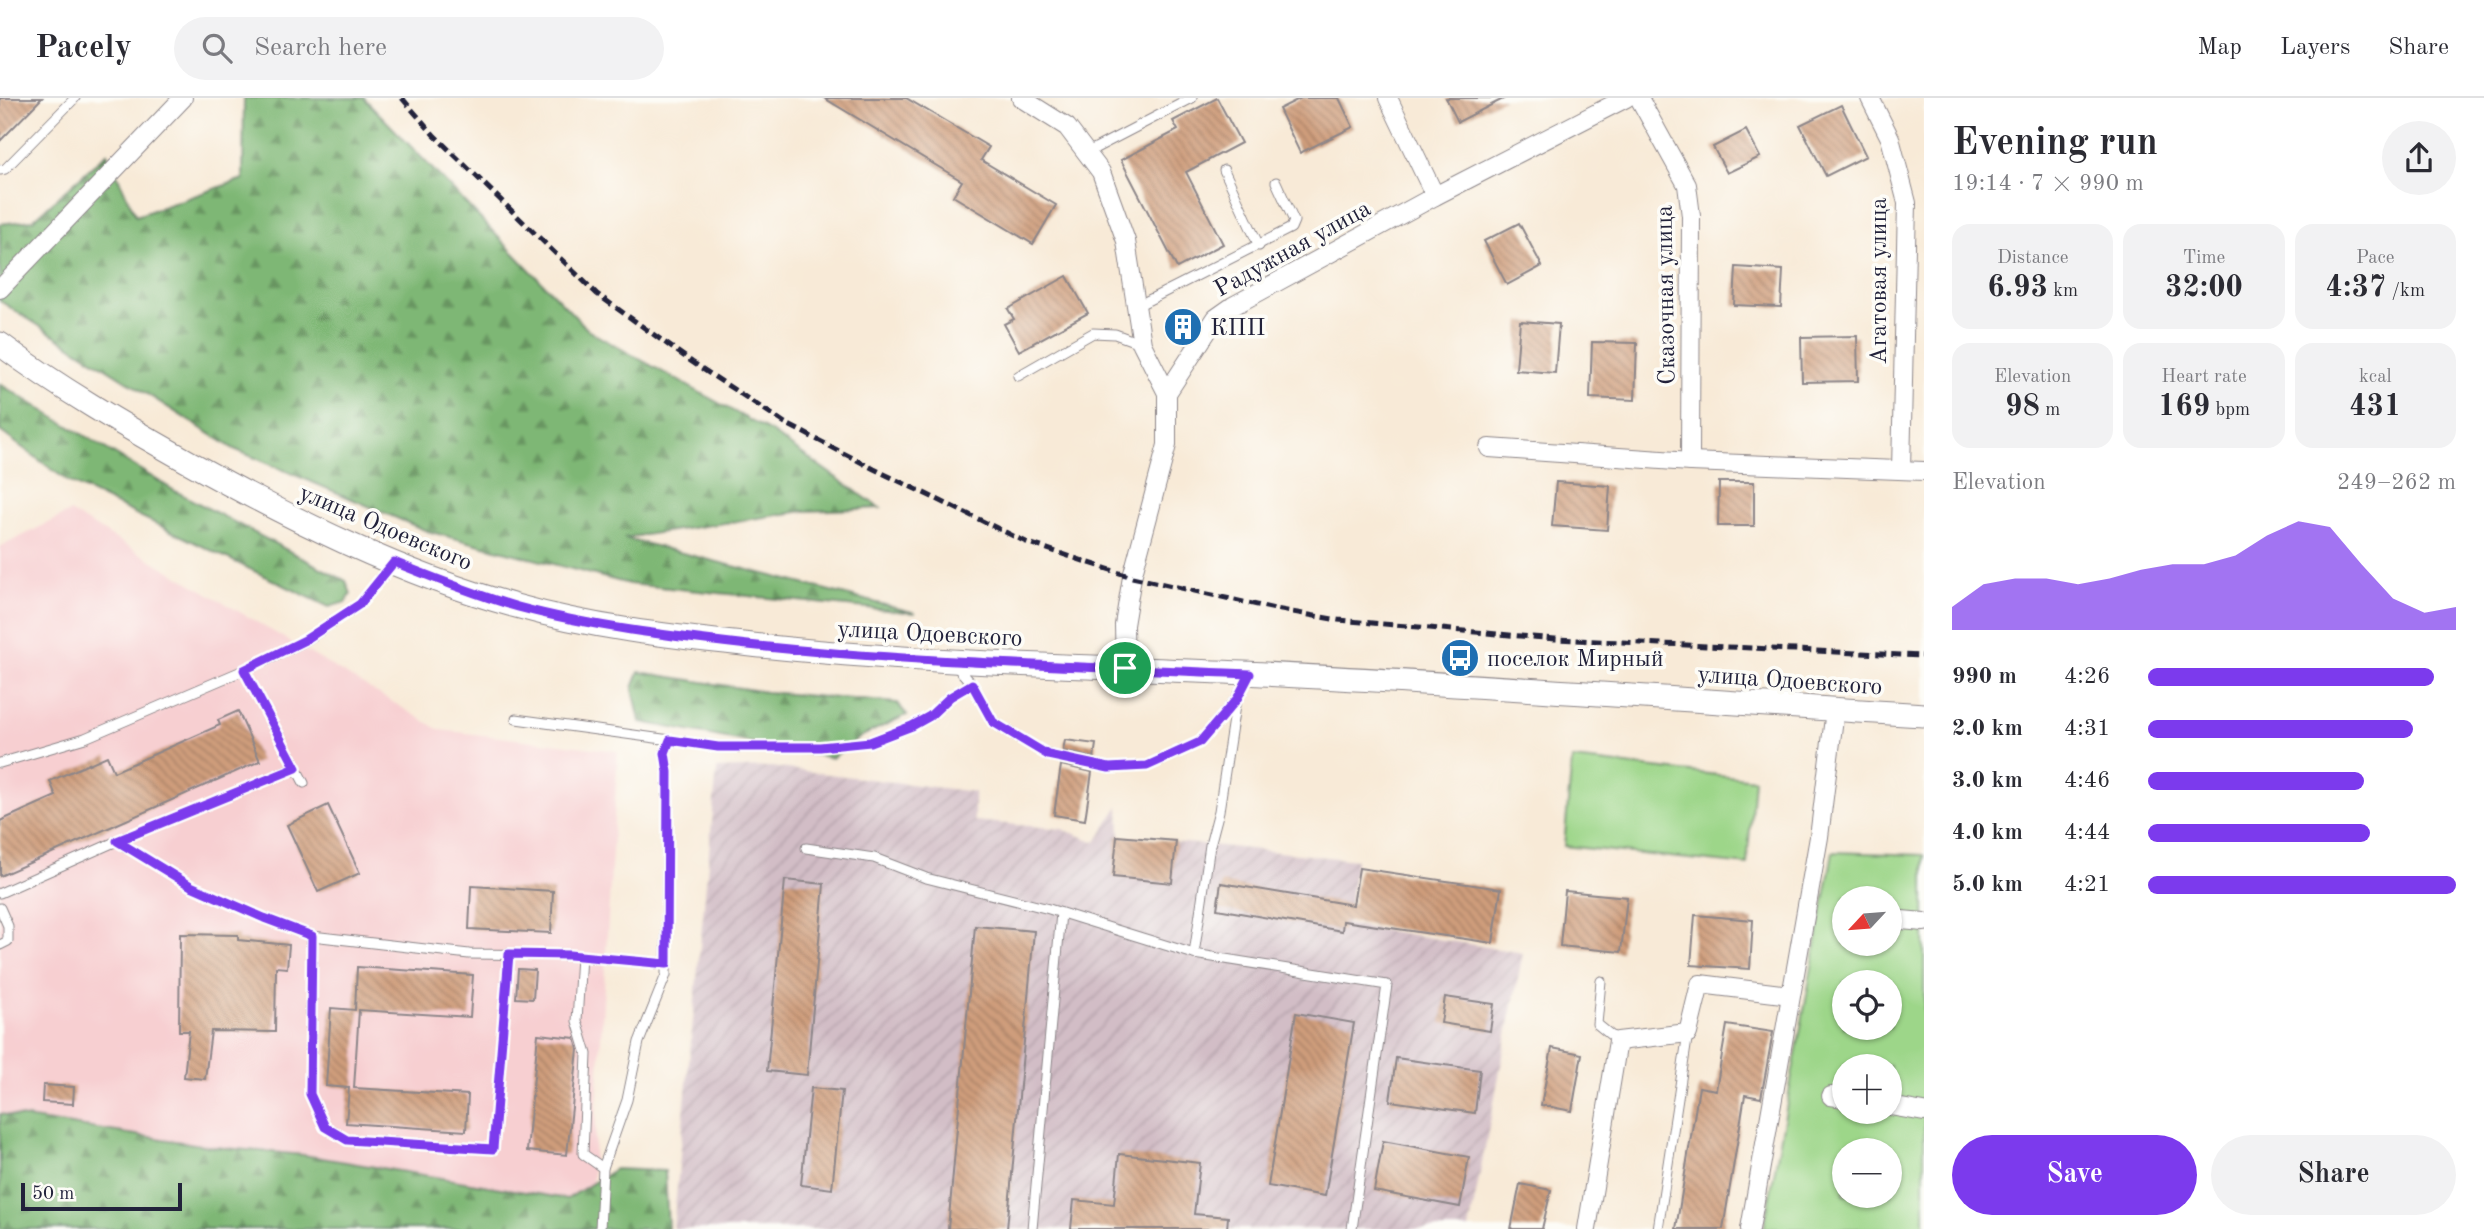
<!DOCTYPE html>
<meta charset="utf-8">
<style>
:root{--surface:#fff;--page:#f2f2f3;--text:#2b2b33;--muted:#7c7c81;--line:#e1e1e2;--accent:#7c3aed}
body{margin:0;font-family:"Old Standard TT",serif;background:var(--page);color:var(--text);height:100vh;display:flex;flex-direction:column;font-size:26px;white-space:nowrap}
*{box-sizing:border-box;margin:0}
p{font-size:23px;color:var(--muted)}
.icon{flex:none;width:38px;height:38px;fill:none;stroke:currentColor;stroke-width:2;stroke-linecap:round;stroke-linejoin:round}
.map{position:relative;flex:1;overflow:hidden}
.panel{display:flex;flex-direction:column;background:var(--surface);width:560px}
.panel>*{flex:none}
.needle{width:46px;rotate:244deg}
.controls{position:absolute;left:1832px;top:788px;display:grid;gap:14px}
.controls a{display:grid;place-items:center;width:70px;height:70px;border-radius:50%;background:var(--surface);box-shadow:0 2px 5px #0004;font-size:35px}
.scale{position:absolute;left:21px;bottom:18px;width:161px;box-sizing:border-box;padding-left:7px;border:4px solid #22223b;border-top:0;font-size:19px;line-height:24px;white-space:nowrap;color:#22223b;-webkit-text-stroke:5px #fdfcf7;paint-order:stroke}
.pin{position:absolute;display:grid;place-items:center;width:60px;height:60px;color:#fff;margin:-30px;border:4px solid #fff;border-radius:50%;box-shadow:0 2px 7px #0007}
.round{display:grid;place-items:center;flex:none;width:74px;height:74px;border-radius:37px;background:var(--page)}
.head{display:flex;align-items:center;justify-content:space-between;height:119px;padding:0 28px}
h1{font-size:38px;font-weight:600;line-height:52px}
.figures{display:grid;grid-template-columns:repeat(3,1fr);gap:10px;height:119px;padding:7px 28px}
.figures div{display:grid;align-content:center;border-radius:18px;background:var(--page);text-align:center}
.figures b{font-size:30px;font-weight:600}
.figures small{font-size:19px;font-weight:400}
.figures p{font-size:19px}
.chart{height:196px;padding:14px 28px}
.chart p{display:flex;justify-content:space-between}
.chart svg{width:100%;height:126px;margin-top:7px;fill:var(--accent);opacity:.7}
.action{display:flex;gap:14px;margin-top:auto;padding:14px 28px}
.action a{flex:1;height:80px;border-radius:42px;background:var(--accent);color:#fff;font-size:28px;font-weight:600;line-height:80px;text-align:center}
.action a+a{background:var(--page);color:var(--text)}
ul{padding:0 28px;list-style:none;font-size:23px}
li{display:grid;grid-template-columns:112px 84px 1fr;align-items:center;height:52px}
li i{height:18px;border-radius:9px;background:var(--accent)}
header{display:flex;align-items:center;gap:42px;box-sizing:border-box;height:98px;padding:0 35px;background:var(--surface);border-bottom:2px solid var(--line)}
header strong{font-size:33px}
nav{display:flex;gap:38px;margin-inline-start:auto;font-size:24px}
.search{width:490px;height:63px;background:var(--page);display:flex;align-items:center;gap:18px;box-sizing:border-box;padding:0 24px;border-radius:38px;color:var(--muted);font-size:26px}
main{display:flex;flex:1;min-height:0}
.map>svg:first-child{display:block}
</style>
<header>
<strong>Pacely</strong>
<div class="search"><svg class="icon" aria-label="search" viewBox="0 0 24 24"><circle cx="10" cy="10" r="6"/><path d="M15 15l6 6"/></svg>Search here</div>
<nav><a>Map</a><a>Layers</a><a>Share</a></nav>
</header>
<main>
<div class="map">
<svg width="1924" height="1131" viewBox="0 0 1924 1131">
<defs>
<pattern id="industrial-furrows" width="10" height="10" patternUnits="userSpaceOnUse" patternTransform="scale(1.75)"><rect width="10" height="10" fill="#d2bdc6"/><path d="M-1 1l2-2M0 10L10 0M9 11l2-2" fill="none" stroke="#b4a2ab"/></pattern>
<pattern id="forest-firs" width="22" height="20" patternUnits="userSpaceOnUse" patternTransform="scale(1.75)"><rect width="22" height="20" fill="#7eb775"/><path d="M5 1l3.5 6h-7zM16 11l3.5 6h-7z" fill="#679461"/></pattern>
<pattern id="building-back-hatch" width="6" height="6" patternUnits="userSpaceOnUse" patternTransform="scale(1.75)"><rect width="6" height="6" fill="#cf9d7b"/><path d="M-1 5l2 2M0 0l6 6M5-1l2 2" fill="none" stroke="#a88066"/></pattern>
</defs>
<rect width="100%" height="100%" fill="#fdfcf7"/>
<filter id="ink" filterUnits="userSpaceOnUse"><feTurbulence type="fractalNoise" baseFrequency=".0143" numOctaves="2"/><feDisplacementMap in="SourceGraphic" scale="14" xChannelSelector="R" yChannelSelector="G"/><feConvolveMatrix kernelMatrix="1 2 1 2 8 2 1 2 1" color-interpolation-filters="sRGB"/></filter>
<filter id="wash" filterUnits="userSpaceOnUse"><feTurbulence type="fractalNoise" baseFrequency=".00686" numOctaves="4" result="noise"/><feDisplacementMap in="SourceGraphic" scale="28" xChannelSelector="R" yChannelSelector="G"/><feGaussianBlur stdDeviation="1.57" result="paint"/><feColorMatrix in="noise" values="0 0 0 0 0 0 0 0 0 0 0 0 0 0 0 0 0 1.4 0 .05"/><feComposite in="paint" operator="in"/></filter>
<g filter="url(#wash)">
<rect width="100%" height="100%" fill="#f8ead7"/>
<path fill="#f7cfd1" d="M70 414 440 632 618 653 591 1108 0 1036V449Z"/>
<path fill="url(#industrial-furrows)" d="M771 669 974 694V723L1062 731 1096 744 1119 708 1120 740 1210 747 1356 762 1346 826 1523 855 1469 1131H673L717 671Z"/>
<g fill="url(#forest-firs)" stroke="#506c58" stroke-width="2">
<path d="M244 0H364L589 233 771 334 880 410 804 413 624 440 916 515 629 486 427 433 234 351 0 203V126L33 122 107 55 136 118 243 81Z"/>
<path d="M0 286 175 393 346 483 351 496 346 504 329 509 69 384 0 333Z"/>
<path d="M639 574 766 594 897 605 907 617 862 638 832 660 640 624 633 590Z"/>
<path d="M0 1016 214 1049 304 1057 567 1101 615 1071 665 1073 668 1131H0Z"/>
</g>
<g fill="#9dd689" stroke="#607c62" stroke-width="2" fill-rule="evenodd">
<path d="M1572 661 1754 681 1747 767 1564 748Z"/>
<path d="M1833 754 1924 757V1131H1764ZM1844 800H1890V845H1844ZM1844 884H1890V929H1844ZM1844 968H1890V1013H1844ZM1844 1052H1890V1097H1844Z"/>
</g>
<g id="blocks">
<g fill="url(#building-back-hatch)">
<path d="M0 0H42L0 43Z"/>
<path d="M824 0H906L989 49 981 62 1056 107 1033 146 953 98 962 83Z"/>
<path d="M1217 0 1241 45 1186 74 1223 146 1177 170 1121 62 1178 32 1173 23Z"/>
<path d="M1301 0H1339L1353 29 1300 55 1279 11Z"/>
<path d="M1446 0H1505L1458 24Z"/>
<path d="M1841 7 1866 58 1826 78 1800 27Z"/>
<path d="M1746 32 1760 59 1727 75 1713 49Z"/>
<path d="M1519 125 1542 168 1507 187 1484 143Z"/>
<path d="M1736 169 1783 172 1781 209 1734 207Z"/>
<path d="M1067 178 1088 215 1019 253 1004 226 1014 221 1008 211Z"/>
<path d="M1180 215 1197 225 1187 242 1170 233Z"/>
<path d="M1520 223 1559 226 1555 275 1516 272Z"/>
<path d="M1857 238 1858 283 1802 284 1801 239Z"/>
<path d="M1592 244 1637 245 1635 302 1590 300Z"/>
<path d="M1556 384 1610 388 1607 432 1552 428Z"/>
<path d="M1719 384H1754V428H1718Z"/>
<path d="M238 613 260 663 0 778V723L56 698 50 683 107 658 114 674 220 627 218 622Z"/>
<path d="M1065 642 1096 646 1094 660 1063 653Z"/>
<path d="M1061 667 1092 674 1085 722 1054 717Z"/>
<path d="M328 707 360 775 318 794 287 727Z"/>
<path d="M1117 738 1176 743 1172 785 1113 779Z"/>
<path d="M1359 770 1501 791 1493 845 1343 823 1342 833 1217 811 1221 785 1353 807Z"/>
<path d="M785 782 824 786 807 977 767 973Z"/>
<path d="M471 788 553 793 551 835 469 831Z"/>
<path d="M1565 793 1627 799 1621 854 1560 848Z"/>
<path d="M1695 817 1753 822 1750 871 1691 867Z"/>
<path d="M975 828 1034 833 1007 1131H948Z"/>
<path d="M180 836 238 837V842L289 847 287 870 276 869 275 934 211 933 205 981 184 979 189 933H179Z"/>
<path d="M357 869 473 877 470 919 359 912 354 990 468 997 466 1033 346 1025 349 990 326 988 331 910 355 912Z"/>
<path d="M518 871 535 872 533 901 516 900Z"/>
<path d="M1445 899 1494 906 1490 933 1441 925Z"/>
<path d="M1296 915 1354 925 1325 1098 1268 1088Z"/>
<path d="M1727 927 1773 934 1761 1000 1745 997 1723 1131H1676L1699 989 1716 992Z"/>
<path d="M538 936 575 940 578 951 567 1057 527 1053Z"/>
<path d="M1552 950 1582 956 1572 1013 1541 1007Z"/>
<path d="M1396 960 1480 972 1475 1015 1390 1003Z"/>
<path d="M43 987 74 989 73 1006 42 1004Z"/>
<path d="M811 990 842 993 832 1091 801 1087Z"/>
<path d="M1383 1043 1469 1059 1460 1109 1374 1093Z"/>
<path d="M1119 1056 1200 1065 1194 1116 1228 1119 1227 1131H1071L1074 1102 1114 1106Z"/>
<path d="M1520 1086 1551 1092 1542 1131H1511Z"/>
</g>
</g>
</g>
<g filter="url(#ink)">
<use href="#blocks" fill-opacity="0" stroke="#8d8689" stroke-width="2"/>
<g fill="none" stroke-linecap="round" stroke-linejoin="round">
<defs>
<g id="service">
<path d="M1088 54 1192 0"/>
<path d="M0 72 5 71 75 0"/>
<path d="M1224 72 1259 148"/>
<path d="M1137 208 1291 130 1294 123 1276 84"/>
<path d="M1018 278 1093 235 1115 236 1142 246"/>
<path d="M956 568 972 586 993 624 1048 657 1109 670 1147 668 1200 644 1236 601"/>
<path d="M244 572 304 685"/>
<path d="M516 621 670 642"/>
<path d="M0 665 85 640 244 572 305 543 360 506 393 465"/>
<path d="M117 743 191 788 264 820 312 838 469 856 569 857 667 866"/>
<path d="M806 750 874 760 926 780 1049 811 1194 856 1210 747 1219 713 1236 601 1249 577"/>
<path d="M0 795 117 743 296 670"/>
<path d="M0 810 8 828V843L0 847"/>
<path d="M312 838 310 996 325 1029 347 1042 493 1051 509 856"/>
<path d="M1194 856 1387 887 1352 1131"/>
<path d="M581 858 577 923 587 956 583 1056 603 1070"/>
<path d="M1601 883 1597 926 1618 943"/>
<path d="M600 1131 603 1070 627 1002 639 944 666 877 668 674 665 655 670 642 718 649H820L870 644 912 628 930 618 950 599 972 586"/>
<path d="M1032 1131 1061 815"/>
<path d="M1658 1131 1688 935"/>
</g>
<g id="minor">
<path d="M1021 0 1067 29 1101 74 1126 143 1142 246 1167 295 1216 220 1233 208 1435 98 1626 0"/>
<path d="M1388 0 1435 98"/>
<path d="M1639 0 1687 87 1691 118 1690 364"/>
<path d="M1870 0 1890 40 1907 105 1901 372"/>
<path d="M0 191 183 0"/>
<path d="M1489 350 1690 364 1924 373"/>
<path d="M1125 570 1124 527 1132 479 1167 347V295"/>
<path d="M1890 821 1924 824"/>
<path d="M1831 998 1844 1000"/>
<path d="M1890 1008 1924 1014"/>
<path d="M1587 1131 1618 943 1688 935 1700 886 1790 897"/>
<path d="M1750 1131 1819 739 1835 612"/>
</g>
<path id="tertiary" d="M0 246C59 290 123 327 187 363 291 421 401 476 516 508 590 529 667 538 743 546 910 565 1077 568 1244 575 1471 586 1697 603 1924 617"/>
</defs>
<use href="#service" stroke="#8d8689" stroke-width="11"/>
<use href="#minor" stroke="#8d8689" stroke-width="20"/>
<use href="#tertiary" stroke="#8d8689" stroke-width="25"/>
<use href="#service" stroke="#fff" stroke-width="9"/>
<use href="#minor" stroke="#fff" stroke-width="18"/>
<use href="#tertiary" stroke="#fff" stroke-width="23"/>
<path stroke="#22223b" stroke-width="5" stroke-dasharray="10 5" stroke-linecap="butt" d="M402 0 434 37 597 196 692 264 785 325 874 371 1026 444 1132 479 1275 511 1338 522 1555 541 1924 558"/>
</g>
</g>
<g fill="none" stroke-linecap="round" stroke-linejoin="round" filter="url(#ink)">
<defs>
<path id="route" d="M394 464C434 480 476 497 518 509 593 529 671 538 748 547 914 565 1082 568 1250 576L1237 601 1200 644 1147 668 1109 670 1048 657 993 624 972 586 950 599 930 618 912 628 870 644 820 649H718L670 642 665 655 668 674 667 866 569 857 509 856 493 1051 347 1042 325 1029 310 996 312 838 264 820 191 788 117 743 296 670 244 572 305 542 360 506Z"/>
</defs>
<use href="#route" stroke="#fff" stroke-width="14"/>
<use href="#route" stroke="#7c3aed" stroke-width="9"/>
</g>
<defs>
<symbol id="building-disc" viewBox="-11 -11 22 22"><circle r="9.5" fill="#1f6fb2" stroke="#fdfcf7"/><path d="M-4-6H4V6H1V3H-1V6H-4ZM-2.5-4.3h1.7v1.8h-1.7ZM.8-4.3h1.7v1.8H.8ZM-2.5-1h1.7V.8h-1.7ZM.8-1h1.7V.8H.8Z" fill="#fff"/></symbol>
<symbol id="bus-disc" viewBox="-11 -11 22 22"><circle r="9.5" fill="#1f6fb2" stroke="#fdfcf7"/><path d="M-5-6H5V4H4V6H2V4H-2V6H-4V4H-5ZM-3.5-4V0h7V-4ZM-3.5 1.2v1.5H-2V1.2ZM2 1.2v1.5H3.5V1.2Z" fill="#fff"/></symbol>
</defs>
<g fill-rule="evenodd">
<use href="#building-disc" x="1161" y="207" width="44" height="44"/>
<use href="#bus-disc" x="1438" y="538" width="44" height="44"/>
</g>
<g text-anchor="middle" stroke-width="7" stroke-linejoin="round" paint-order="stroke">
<g font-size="24" fill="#22223b" stroke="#fdfcf7">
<text transform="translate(1292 150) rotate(-29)" y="8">Радужная улица</text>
<text transform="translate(1878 183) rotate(-90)" y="8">Агатовая улица</text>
<text transform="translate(1665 197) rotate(-91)" y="8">Сказочная улица</text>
<text transform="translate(386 429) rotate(23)" y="8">улица Одоевского</text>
<text transform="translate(930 535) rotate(3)" y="8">улица Одоевского</text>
<text transform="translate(1790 582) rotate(4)" y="8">улица Одоевского</text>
</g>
<g font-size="24" fill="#22223b" stroke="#fdfcf7" text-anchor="start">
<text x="1210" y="237">КПП</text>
<text x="1487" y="568">поселок Мирный</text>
</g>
</g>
</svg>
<div class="controls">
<a><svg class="needle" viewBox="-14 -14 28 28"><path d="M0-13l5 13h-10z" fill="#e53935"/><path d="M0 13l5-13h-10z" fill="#7c7c81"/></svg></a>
<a><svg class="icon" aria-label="locate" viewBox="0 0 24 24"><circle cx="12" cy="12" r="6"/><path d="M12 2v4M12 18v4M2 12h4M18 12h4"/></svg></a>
<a>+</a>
<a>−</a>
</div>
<div class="scale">50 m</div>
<div class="pin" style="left:1125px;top:570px;background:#1e9e55"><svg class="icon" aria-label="arrive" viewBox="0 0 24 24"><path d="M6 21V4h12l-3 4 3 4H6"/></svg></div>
</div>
<section class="panel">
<div class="head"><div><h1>Evening run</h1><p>19:14 · 7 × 990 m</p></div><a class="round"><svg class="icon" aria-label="share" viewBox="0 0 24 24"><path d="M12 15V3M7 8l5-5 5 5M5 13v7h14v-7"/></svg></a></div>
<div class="figures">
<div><p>Distance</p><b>6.93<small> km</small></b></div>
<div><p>Time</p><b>32:00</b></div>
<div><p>Pace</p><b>4:37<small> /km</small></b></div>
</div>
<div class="figures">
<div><p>Elevation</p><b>98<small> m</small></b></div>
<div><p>Heart rate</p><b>169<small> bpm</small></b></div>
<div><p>kcal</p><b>431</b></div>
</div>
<div class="chart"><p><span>Elevation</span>249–262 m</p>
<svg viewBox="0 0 160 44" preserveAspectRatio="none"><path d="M0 44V36L10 28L20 26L30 26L40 28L50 26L60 23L70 21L80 21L90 18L100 11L110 6L120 8L130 21L140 33L150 38L160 36V44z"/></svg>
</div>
<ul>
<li><b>990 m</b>4:26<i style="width:93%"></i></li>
<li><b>2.0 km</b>4:31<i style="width:86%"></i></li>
<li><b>3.0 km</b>4:46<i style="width:70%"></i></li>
<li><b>4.0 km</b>4:44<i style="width:72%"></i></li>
<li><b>5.0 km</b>4:21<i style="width:100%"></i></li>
</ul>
<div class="action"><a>Save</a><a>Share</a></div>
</section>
</main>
